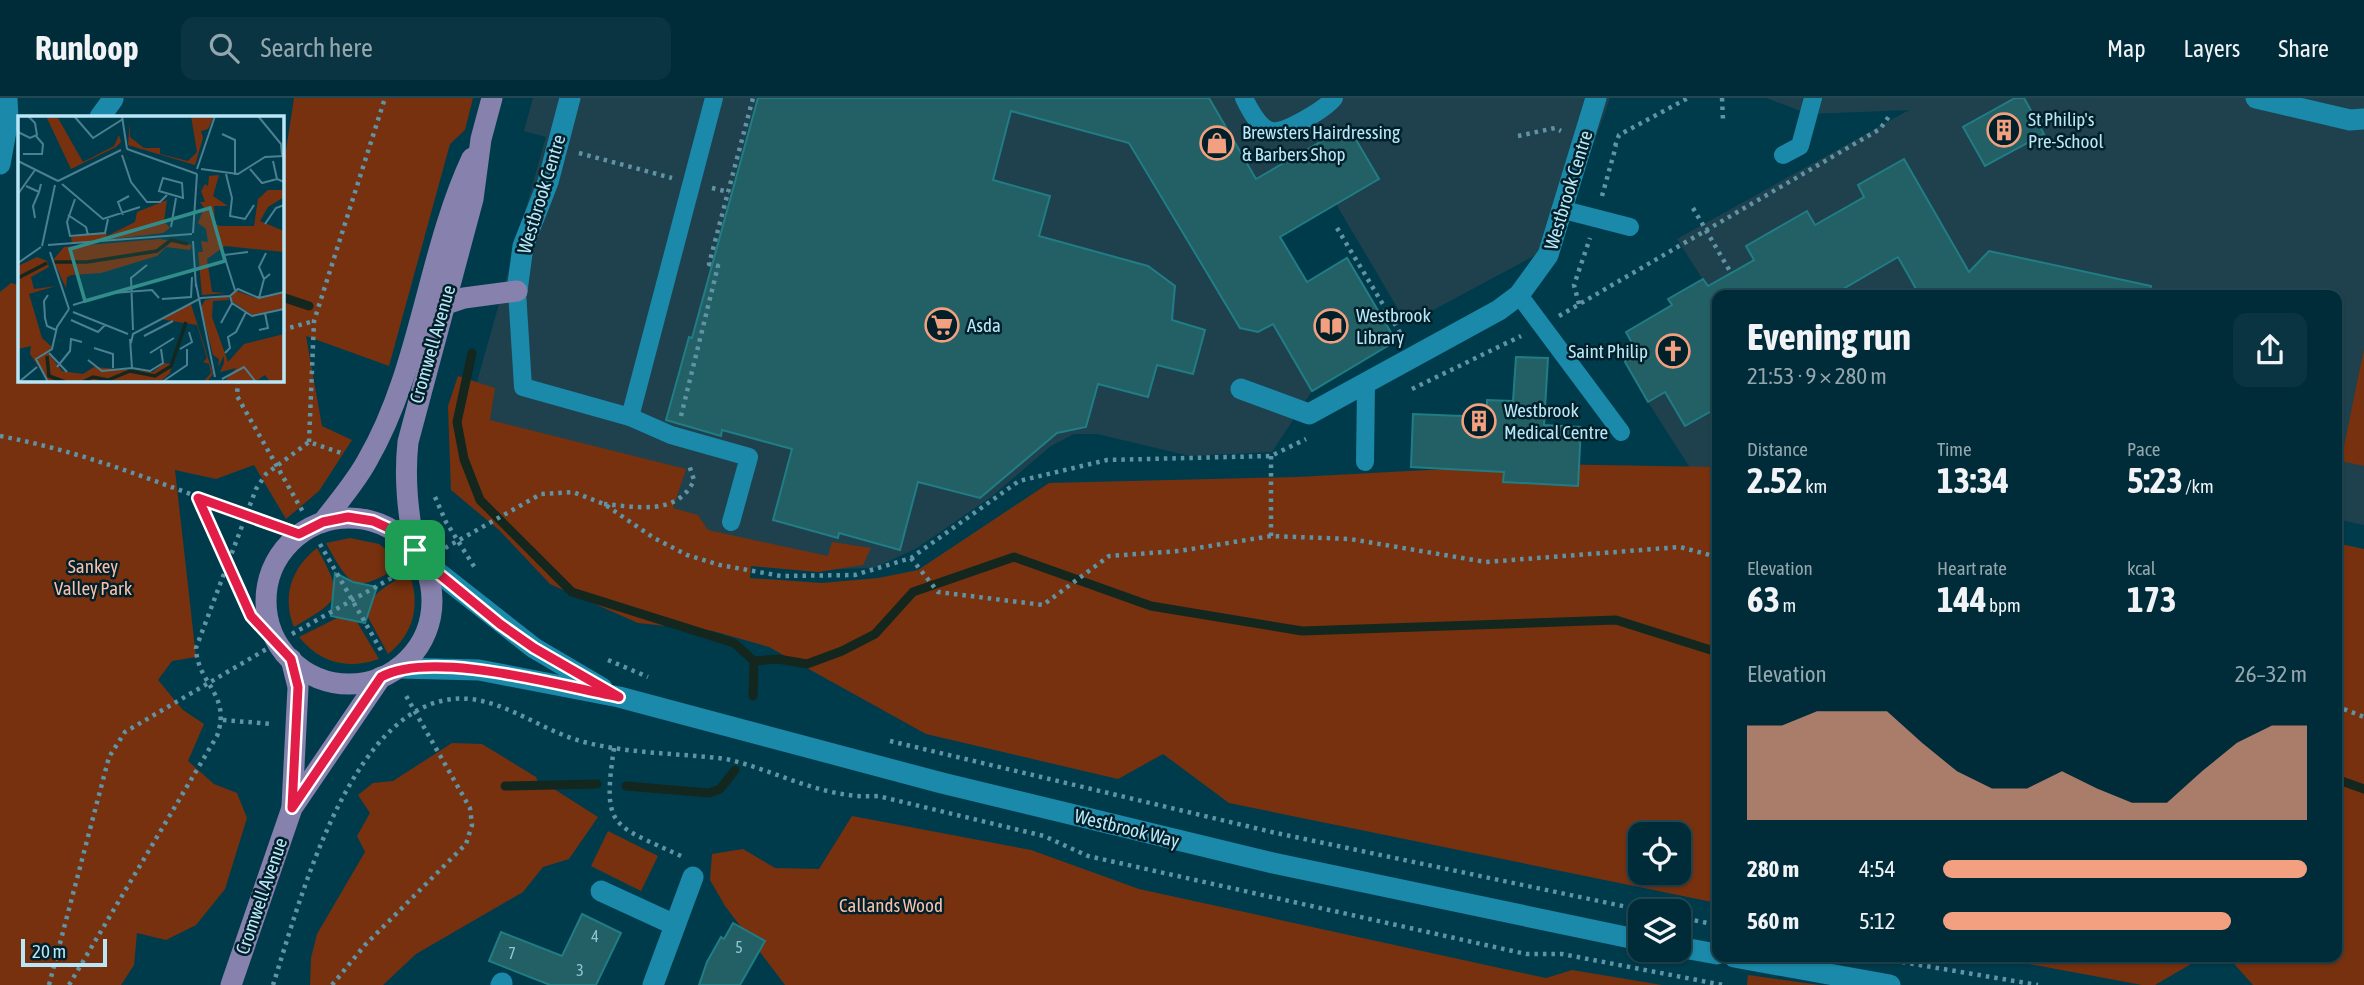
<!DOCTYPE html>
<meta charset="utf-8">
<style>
:root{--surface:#002c39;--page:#0a3441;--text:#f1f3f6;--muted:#95a7ae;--line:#224853;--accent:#f2a07f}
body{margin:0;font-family:"Asap Condensed",sans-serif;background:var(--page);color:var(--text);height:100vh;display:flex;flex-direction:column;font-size:26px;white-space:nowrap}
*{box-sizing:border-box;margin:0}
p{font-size:23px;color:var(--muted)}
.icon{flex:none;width:38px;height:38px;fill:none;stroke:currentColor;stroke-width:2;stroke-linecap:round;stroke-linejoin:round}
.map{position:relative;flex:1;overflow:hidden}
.details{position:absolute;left:1712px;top:192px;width:630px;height:672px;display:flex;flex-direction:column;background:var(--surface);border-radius:14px;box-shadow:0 2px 5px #0004,0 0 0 2px var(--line)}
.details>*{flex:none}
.fabs{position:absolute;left:1628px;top:724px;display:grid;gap:14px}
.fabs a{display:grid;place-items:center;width:63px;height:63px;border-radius:14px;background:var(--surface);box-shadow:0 2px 5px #0004,0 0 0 2px var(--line);font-size:35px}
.scale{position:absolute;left:21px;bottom:18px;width:86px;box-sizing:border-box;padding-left:7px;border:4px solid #bae7f8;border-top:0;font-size:19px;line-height:24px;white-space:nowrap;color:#bae7f8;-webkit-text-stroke:5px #01202a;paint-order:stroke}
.pin{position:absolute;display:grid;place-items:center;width:60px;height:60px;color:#fff;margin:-30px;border-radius:14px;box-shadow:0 4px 10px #0006}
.round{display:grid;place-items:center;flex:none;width:74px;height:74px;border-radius:14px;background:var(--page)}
.headline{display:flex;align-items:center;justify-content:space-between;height:119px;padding:0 35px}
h1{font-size:38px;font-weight:700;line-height:52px}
.metrics{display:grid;grid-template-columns:repeat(3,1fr);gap:10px;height:119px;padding:7px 35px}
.metrics div{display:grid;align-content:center}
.metrics b{font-size:35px;font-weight:700}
.metrics small{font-size:19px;font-weight:400}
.metrics p{font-size:19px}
.chart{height:196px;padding:14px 35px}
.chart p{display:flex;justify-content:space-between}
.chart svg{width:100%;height:126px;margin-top:7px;fill:var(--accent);opacity:.7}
ul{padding:0 35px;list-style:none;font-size:23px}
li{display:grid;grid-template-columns:112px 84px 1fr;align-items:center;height:52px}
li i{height:18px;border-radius:9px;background:var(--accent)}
header{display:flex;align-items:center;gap:42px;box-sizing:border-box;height:98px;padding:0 35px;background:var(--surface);border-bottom:2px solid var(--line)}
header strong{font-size:33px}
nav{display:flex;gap:38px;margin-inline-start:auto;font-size:24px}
.search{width:490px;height:63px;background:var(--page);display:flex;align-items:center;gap:18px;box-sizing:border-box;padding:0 24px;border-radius:14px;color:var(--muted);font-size:26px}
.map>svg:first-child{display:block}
</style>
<header>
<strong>Runloop</strong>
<div class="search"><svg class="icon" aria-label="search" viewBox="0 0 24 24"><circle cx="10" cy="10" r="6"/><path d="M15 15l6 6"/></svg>Search here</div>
<nav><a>Map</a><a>Layers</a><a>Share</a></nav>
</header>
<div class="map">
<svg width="2364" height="887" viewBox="0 0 2364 887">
<rect width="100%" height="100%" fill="#003b4c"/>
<g fill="#1e414d">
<path d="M533 0H1610L1558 145 1407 226 1336 106 1280 139 1294 163 1224 204 1240 230 1258 234 1273 226 1312 293 1272 354 1190 358 1097 336H1074L1051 348 991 399 917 450 874 470 800 472 464 330 546 39 524 33Z"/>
<path d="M1766 0H2364V427L2336 421V198H1724L1716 184 1707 188 1677 141 1909 12 1809 16Z"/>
<path d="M1665 294 1685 328 1717 310V406H1713L1648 304Z"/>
</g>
<g fill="#77310f" fill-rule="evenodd">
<path d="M294 0H473L465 32 450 46 389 268 306 238 322 328 352 342 319 393 286 421 254 367 216 381 175 372 196 559 172 563 158 582 183 612 204 626 188 663 214 686 237 695 247 720 225 791 196 827 166 842 137 835 134 867 121 887H0V194L11 185 19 187V282H282V78Z"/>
<path d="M2364 251V368L2341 363Z"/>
<path d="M458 278 495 290 490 322 686 371 673 410 698 417 708 432 828 458 832 444 871 450 863 467 818 474 751 468 750 480 822 485 878 480 918 472 1049 385 1297 379 1539 366 1717 369V805L1229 705 1163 656 1118 681 926 636 769 549 713 533 638 525 550 486 499 432 451 392 448 308ZM1640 737H1678V775H1640Z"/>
<path d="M350 440 379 446 404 466C356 494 353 495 326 445Z"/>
<path d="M2336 445 2364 451V887H2253L2228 859H2336Z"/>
<path d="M317 450C344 500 342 501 294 529 282 499 291 470 317 450Z"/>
<path d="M409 475C421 506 414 536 388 556L368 519C367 494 391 486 409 475Z"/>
<path d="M339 519 357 524 379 561C347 572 320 565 299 539Z"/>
<path d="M452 645 482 646 536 679 541 691H554L598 719 569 761 543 769 523 794 416 856 383 887H310L311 860 317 836 365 754 357 738 370 715 358 697 373 685 393 683Z"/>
<path d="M852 718 1031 752 1139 791 1546 880 1572 872 1662 887H785L725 808 710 782 712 756 743 751 775 770 819 771Z"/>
<path d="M608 733 658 758 641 793 591 768Z"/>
<path d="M1991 859H2203L2155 887H2142Z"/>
<path d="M1748 877 1820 887H1747Z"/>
</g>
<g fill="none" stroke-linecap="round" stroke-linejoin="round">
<g stroke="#13271e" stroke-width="9">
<path d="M282 199 309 208"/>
<path d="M472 255 457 324 464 361 480 402 572 494 734 545 754 563 778 561 807 566 842 553 875 536 913 494 1014 459 1151 508 1302 533 1616 522 1717 554"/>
<path d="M753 598 754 563"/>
<path d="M2336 681 2364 691"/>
<path d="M505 688 597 686"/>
<path d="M626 688 709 695 720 691 735 672"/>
</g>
</g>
<g fill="#226065" stroke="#217d85" stroke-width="2">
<path d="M758 0H1209L1256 81 1348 28 1379 81 1280 139 1307 184 1347 160 1396 243 1312 293 1273 226 1258 234 1240 230 1129 45 1011 13 993 82 1050 98 1039 138 1148 168 1175 188 1172 222 1205 232 1193 276 1157 267 1148 299 1098 286 1086 329 1057 335 980 400 918 384 900 452 839 435 838 440 773 422 792 351 722 332 721 338 666 322 689 239 692 240Z"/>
<path d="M2015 0H2024L2044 36 1985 68 1963 29Z"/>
<path d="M1904 61 1969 174 1989 153 2151 188 2149 198H1920L1898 159 1831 198H1717V310L1685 328 1665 294 1648 304 1625 264 1632 245 1626 234 1672 207 1668 201 1703 181 1708 188 1754 162 1746 148 1807 113 1815 127 1864 99 1858 87Z"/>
<path d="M1516 259 1548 260 1544 327 1581 329 1578 388 1503 384 1504 374 1411 369 1413 316 1487 319V302L1513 303Z"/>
<path d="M335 475 353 484 377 489 365 525 331 518Z"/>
<path d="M582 816 621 835 596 887H550L489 863 501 834 562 858Z"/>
<path d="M733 825 765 843 740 887H699L707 864 721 839 724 841Z"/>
</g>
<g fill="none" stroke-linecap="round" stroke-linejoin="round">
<g stroke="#6094a5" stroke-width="4.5" stroke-dasharray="3.5 5" stroke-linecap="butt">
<path d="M1722 0 1723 22"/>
<path d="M1518 38 1555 30 1561 33"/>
<path d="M1615 48 1619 37 1688 0"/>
<path d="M579 55 672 80"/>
<path d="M712 90 729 94"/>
<path d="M1602 98 1616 48"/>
<path d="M1693 110 1731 175"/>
<path d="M1337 130 1402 238"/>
<path d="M1579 206 1574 187 1590 140"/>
<path d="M1559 218 1880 31 1890 17"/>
<path d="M282 232 314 223"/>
<path d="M238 282 237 298 303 414"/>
<path d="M1412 291 1521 238"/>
<path d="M681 318 718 168 709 166 753 0"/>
<path d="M0 338C107 358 197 402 299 435"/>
<path d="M309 344 314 223 385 0"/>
<path d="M1271 358V438"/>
<path d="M435 399 446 424 475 470"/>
<path d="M198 400 251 518 276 542"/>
<path d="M604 406C636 409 678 418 694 382L689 367"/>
<path d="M320 446 382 554"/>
<path d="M445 450 541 396 573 394 604 406 654 440 687 457 720 467 781 478 855 477 911 460 1019 383 1107 362 1271 358 1306 341"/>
<path d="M911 460 938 494 1043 507 1109 458 1179 453 1271 438 1350 441 1486 464 1680 449 1717 459"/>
<path d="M292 536 404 473"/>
<path d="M608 562 648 579"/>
<path d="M2336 608 2364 619"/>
<path d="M223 622 272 626"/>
<path d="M890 643 1276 735 1651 814"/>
<path d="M614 650C602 731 612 726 681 758"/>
<path d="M1678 819 1717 827"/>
<path d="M1902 864 2038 887"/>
<path d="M49 887 109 659 125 634 270 549"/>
<path d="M69 887 217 638C232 596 197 586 196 550L256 391 266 376 309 344 344 356"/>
<path d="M273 887C300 803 354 590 470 601 509 605 545 634 584 644 630 656 679 655 726 661 776 672 824 702 878 698L1044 738 1088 758 1526 856H1562L1723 887"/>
<path d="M332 887 365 847 466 746 472 727 470 710 405 596"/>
</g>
<g stroke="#1a89aa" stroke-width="18">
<path d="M1244 0C1249 10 1259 31 1272 33 1286 35 1325 11 1334 0"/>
<path d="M1783 57 1800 48 1813 0"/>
<path d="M1564 112 1630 129"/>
<path d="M517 193 523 289 630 319 714 0"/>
<path d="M1519 197 1621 334"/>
<path d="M630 319 671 337 749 359 731 424"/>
<path d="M1365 364 1366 286"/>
</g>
<g stroke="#1a89aa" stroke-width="21">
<path d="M2256 0 2350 22 2364 21"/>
<path d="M100 19 113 1"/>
<path d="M0 66 8 22 7 0"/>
<path d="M517 193 523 148 548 84 570 0"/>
<path d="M1241 291 1309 316 1499 212 1519 197 1548 157 1596 0"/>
<path d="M601 793 675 827"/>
<path d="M501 887 502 885"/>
<path d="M653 887 693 779"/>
</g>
<g stroke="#1a89aa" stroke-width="21">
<path d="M422 462 534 550 602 590"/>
<path d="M398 570 479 572 619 599 942 685 1273 765 1640 842"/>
<path d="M1678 849 1717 856"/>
<path d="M1734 859 1890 887"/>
</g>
<g stroke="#8781ad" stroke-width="21">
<path d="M443 207 464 200 517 193"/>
<circle cx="349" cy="503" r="83"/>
<path d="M323 424C338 404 355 385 367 363 421 270 427 156 472 60"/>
<path d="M415 452C408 415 404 381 408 344L473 101 481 41 492 0"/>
<path d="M291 561 298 589 292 708"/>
<path d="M231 887 292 710 381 579"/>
</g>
</g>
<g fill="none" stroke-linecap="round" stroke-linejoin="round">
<defs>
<path id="route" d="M198 400 299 436 323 424 348 419 373 423 397 434 422 462 500 526 534 550 619 599C561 588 432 551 381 579L292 710 298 589 291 561 251 518Z"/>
</defs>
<use href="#route" stroke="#fff" stroke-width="14"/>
<use href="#route" stroke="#e11d48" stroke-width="9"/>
</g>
<defs>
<symbol id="building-ring" viewBox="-11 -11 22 22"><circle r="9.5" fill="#01202a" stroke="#f2a07f" stroke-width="1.5"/><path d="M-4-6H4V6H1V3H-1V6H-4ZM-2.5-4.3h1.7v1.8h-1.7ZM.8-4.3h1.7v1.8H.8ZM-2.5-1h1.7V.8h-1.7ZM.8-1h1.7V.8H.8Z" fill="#f2a07f"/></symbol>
<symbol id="shop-ring" viewBox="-11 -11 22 22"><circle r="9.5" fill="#01202a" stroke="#f2a07f" stroke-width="1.5"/><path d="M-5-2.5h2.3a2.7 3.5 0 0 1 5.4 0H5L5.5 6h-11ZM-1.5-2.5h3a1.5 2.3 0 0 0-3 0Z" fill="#f2a07f"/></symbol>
<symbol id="supermarket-ring" viewBox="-11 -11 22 22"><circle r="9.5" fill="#01202a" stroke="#f2a07f" stroke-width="1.5"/><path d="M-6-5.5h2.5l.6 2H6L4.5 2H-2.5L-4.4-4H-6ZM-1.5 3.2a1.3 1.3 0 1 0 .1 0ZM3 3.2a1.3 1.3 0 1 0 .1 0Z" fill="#f2a07f"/></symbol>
<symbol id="library-ring" viewBox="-11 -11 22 22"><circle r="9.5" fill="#01202a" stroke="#f2a07f" stroke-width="1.5"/><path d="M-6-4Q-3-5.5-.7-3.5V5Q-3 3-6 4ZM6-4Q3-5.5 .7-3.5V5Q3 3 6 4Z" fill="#f2a07f"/></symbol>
<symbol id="church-ring" viewBox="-11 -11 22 22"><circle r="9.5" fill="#01202a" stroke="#f2a07f" stroke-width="1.5"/><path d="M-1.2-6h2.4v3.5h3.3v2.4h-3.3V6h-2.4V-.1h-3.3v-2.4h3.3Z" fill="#f2a07f"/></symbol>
</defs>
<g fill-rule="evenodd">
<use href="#building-ring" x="1985" y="13" width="38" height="38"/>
<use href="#shop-ring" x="1198" y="26" width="38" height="38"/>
<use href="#supermarket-ring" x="923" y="208" width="38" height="38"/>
<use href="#library-ring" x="1312" y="209" width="38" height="38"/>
<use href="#church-ring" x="1654" y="234" width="38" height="38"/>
<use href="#building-ring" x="1460" y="304" width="38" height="38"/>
</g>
<g text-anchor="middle" stroke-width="5" stroke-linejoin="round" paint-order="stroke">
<g font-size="16" fill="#94c5d3">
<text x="595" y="844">4</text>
<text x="739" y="855">5</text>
<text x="512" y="861">7</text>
<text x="580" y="878">3</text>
</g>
<g font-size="19" fill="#bae7f8" stroke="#01202a" text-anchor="start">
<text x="2028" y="28">St Philip's<tspan x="2028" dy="22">Pre-School</tspan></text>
<text x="1242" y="41">Brewsters Hairdressing<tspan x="1242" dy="22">&amp; Barbers Shop</tspan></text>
<text x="1356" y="224">Westbrook<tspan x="1356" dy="22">Library</tspan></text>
<text x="967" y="234">Asda</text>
<text x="1648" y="260" text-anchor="end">Saint Philip</text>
<text x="1504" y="319">Westbrook<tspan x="1504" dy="22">Medical Centre</tspan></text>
</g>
<g font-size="19" fill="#bae7f8" stroke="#01202a">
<text transform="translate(1568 92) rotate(-73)" y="7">Westbrook Centre</text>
<text transform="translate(541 96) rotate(-73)" y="7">Westbrook Centre</text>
<text transform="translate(432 246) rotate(-74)" y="7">Cromwell Avenue</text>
<text transform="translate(1127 730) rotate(14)" y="7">Westbrook Way</text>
<text transform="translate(261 798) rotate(-71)" y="7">Cromwell Avenue</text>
</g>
<g font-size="19" fill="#f9bfa8" stroke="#01202a">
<text x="93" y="475">Sankey<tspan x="93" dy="22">Valley Park</tspan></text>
<text x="891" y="814">Callands Wood</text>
</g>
</g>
<g transform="translate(18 18)">
<rect width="266" height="266" fill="#003b4c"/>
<path d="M28 0 40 2 65 46 96 30 101 19 103 26 98 31 53 53ZM173 0H196L190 13 183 15 185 22 177 49 110 29 112 6V21L126 32H142V38L170 45 179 36ZM201 59 195 80 210 90H196L197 108 202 110H236L240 83 250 74H266V81L250 91 242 105 266 115V136L207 130 189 143 194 176 208 177 184 179 180 136H185L183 125 190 126 188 113 180 107 186 92 182 86H187L183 75 187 68 190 70 191 60ZM149 84 146 105 152 112 145 117 54 128 53 121 88 116 89 120 117 106 119 96ZM142 123 174 129 172 134 148 131 139 140 83 157 54 159 49 161 48 172 35 144 46 131ZM19 141 29 145 31 151 13 161 16 173 38 170 11 178 24 222 34 231 30 237 44 255 65 258 76 251 135 256 146 247 154 248 152 257 142 266H31L12 238 13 230 0 233V150ZM216 174 238 182 266 176V193L236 200 212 184ZM210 180 211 184 195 185 194 201 210 246 226 228 266 218V266H252L247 259 237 266H206L218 252 202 256 206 247V240L200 251 201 243 195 239 183 191 187 184ZM173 188 195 258 189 266H185L193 257 191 248 185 246 189 242 179 209 142 203Z" fill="#77310f"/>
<path fill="none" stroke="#13271e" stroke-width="3.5" d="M36 146H69L139 135 153 124 170 128M0 162 29 147M29 240 31 260 47 266M65 266 75 261 90 264 112 255 137 260 153 250 168 206"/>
<path fill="none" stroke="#4a8091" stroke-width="2" d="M56 0 75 22 105 3M104 0 109 33M240 0 263 28 264 39M0 16 12 22 19 19 17 7 10 0M204 18 217 24V59M109 33 179 58M5 38H24L25 28 18 20M104 39 113 66 129 86H142L149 79M0 45 40 65M255 45 259 63 266 66M179 53 197 0M183 53 220 58 247 41 266 40M232 53 244 67 259 63M208 58 214 82 212 100 227 103 236 89M145 62 164 67 165 82 141 75ZM40 65 103 34M44 68 85 103 122 91M8 70 21 76 23 68M0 78 17 54M57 83 49 106 52 120 87 117 90 103M50 99 68 111 70 119M105 99 100 86 111 80M17 102 15 90 21 76M247 108 258 92 266 89M153 111 158 82M175 117 179 58M175 125 178 171M30 129 174 118M24 130 37 69M32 136 51 193M0 147 23 131M246 163 241 151 248 137M178 168 197 261M217 174 206 139 230 136M30 179 26 185 27 202 29 210 38 214M212 180 214 187 234 200 266 193M241 182 246 163 252 158M144 183 173 181 174 161M55 189 95 177 134 174 141 182M55 196 110 218M53 204 80 216 87 209M203 207 214 187M115 214 113 162 129 149M241 214 250 212 247 197M126 220 155 205M112 223 114 252M113 227 115 218 183 182 212 180 220 173 241 182 266 176M76 232 95 238V252M162 233 174 226 171 216M31 237 49 256M132 237 156 222M207 237 212 232 210 221 218 216 228 196M70 244 84 255 114 252 132 255 145 247 143 233M39 251 52 235 53 223 64 226M204 263 226 251 238 266M1 266 19 251M30 266 18 243 34 233 39 211 51 193M144 266 169 249V233"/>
<path fill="#318d8a" fill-opacity="0.15" stroke="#318d8a" stroke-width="3.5" d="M192 92 207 145 67 185 52 133Z"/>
<rect width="266" height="266" fill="none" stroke="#bae7f8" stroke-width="3.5"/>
</g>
</svg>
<div class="fabs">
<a><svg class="icon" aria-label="locate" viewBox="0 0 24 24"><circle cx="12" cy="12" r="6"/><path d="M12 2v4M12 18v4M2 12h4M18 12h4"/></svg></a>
<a><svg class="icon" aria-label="layers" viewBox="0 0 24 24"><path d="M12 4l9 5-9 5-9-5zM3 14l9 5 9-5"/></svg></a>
</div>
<div class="scale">20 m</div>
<div class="pin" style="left:415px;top:452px;background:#1e9e55"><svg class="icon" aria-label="arrive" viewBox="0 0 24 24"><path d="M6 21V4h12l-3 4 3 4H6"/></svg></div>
<section class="details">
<div class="headline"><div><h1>Evening run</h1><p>21:53 · 9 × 280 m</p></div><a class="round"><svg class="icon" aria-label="share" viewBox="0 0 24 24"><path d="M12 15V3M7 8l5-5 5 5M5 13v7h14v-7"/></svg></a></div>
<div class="metrics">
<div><p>Distance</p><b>2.52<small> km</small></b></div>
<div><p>Time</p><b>13:34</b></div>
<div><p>Pace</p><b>5:23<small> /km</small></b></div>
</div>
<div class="metrics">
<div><p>Elevation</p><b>63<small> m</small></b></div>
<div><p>Heart rate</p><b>144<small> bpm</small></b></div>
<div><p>kcal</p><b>173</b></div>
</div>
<div class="chart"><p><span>Elevation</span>26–32 m</p>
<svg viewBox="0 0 160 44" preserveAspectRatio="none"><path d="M0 44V11L10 11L20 6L30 6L40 6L50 17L60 27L70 33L80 33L90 27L100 33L110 38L120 38L130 27L140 17L150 11L160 11V44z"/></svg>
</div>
<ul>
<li><b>280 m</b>4:54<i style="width:100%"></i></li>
<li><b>560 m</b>5:12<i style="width:79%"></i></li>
</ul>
</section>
</div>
